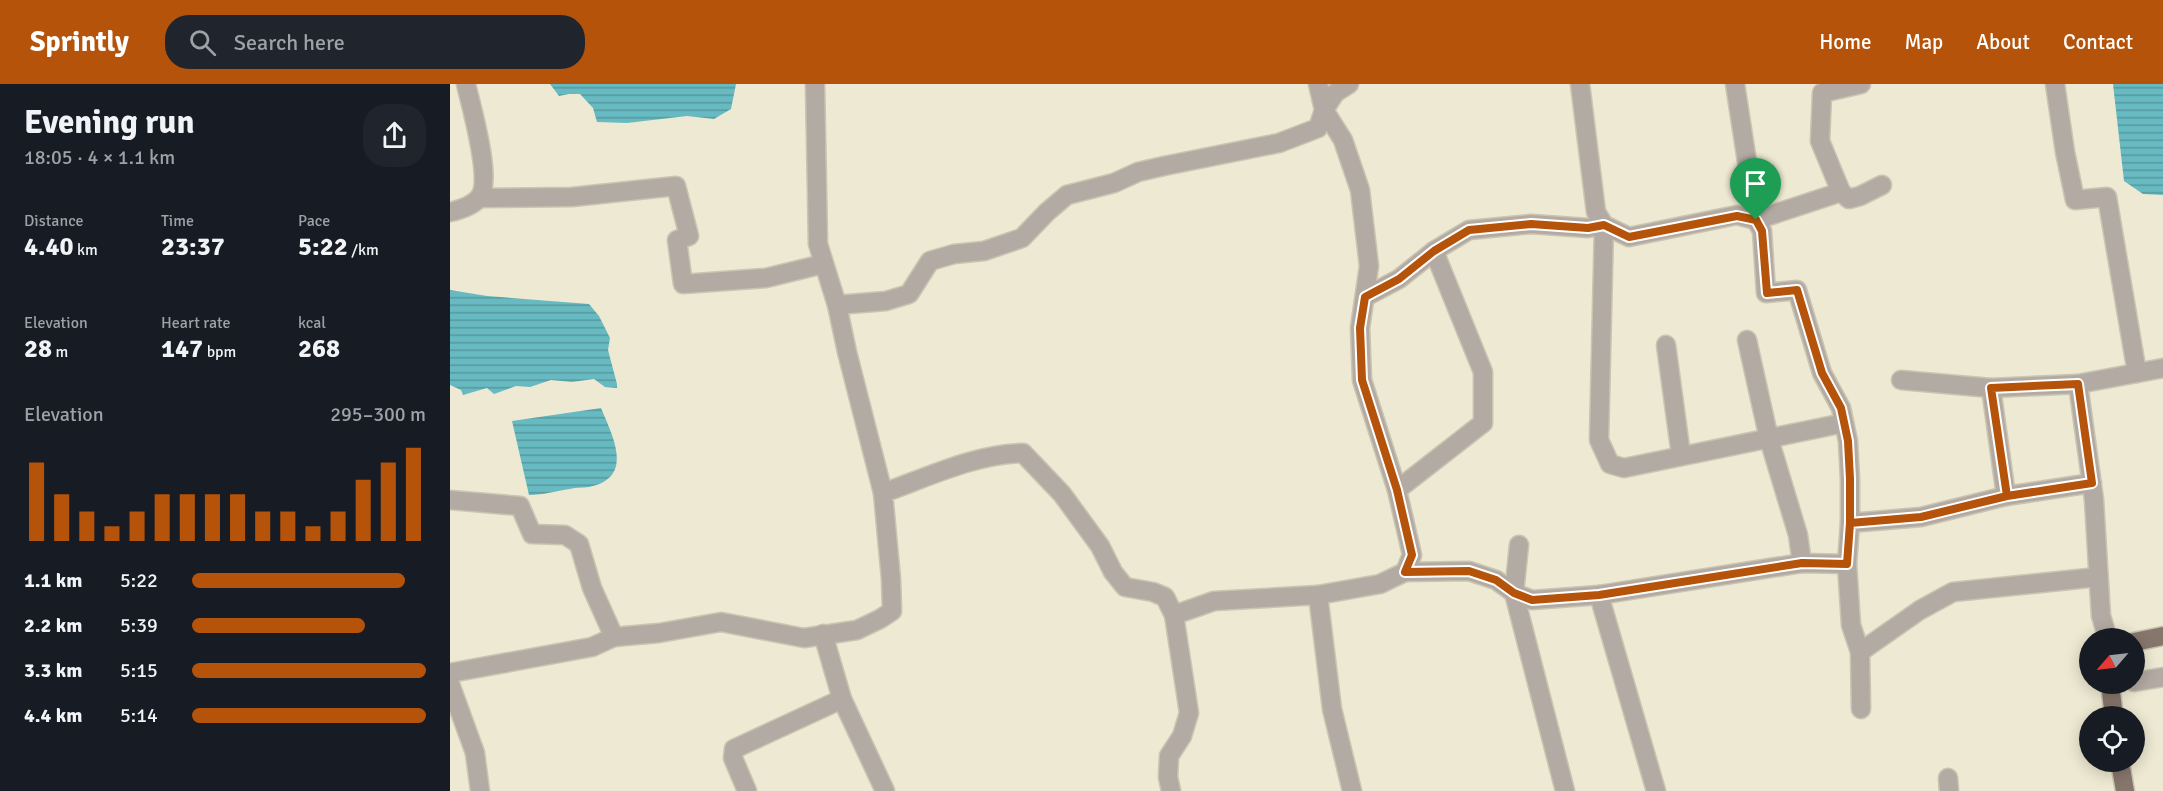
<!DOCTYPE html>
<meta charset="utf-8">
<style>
:root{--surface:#171b24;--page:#20242c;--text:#f1f3f6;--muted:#9ea1a6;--accent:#b45309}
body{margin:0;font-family:Signika,sans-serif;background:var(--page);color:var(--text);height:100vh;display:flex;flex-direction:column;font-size:22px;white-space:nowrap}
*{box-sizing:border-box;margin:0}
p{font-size:20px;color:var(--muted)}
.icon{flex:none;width:33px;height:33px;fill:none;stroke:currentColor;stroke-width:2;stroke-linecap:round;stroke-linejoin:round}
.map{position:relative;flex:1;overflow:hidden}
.panel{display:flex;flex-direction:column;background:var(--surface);width:450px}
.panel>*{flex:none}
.needle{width:39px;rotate:242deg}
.controls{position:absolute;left:1629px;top:544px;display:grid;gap:12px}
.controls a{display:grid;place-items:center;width:66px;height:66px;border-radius:50%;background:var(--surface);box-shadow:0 3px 15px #0003;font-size:30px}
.pin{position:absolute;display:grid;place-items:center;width:51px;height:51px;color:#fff;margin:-62px -26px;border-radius:50% 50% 50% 0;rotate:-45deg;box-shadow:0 0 6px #0007}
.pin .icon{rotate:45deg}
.round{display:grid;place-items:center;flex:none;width:63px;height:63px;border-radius:24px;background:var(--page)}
.summary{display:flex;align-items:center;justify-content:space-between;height:102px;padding:0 24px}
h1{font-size:33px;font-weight:700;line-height:45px}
.metrics{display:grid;grid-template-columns:repeat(3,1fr);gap:9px;height:102px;padding:6px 24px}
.metrics div{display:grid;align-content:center}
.metrics b{font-size:26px;font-weight:700}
.metrics small{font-size:16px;font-weight:400}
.metrics p{font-size:16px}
.chart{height:168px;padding:12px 24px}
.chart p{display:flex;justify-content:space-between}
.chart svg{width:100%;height:108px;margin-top:6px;stroke:var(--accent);stroke-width:6}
ul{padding:0 24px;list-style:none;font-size:20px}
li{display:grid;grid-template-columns:96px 72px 1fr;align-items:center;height:45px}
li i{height:15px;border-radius:8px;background:var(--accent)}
header{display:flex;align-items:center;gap:36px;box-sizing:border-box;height:84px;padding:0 30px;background:var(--accent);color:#fff}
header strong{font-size:28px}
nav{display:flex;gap:33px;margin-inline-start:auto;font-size:21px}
.search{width:420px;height:54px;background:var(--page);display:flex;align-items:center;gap:15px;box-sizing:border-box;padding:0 21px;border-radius:24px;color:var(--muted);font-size:22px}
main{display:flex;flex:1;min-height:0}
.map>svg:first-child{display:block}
</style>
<header>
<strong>Sprintly</strong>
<div class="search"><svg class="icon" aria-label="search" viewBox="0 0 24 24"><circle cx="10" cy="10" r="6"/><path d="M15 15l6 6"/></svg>Search here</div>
<nav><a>Home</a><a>Map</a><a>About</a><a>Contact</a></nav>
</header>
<main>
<section class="panel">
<div class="summary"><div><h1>Evening run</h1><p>18:05 · 4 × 1.1 km</p></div><a class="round"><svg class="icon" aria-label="share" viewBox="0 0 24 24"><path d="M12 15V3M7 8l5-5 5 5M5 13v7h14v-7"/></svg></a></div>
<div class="metrics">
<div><p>Distance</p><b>4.40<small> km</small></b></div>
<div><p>Time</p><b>23:37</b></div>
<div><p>Pace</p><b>5:22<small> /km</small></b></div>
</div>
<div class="metrics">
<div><p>Elevation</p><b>28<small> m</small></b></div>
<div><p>Heart rate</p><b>147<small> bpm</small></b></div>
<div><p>kcal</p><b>268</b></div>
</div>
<div class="chart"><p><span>Elevation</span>295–300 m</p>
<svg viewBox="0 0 160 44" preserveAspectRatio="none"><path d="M5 44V12M15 44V25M25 44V32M35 44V38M45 44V32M55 44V25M65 44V25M75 44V25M85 44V25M95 44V32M105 44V32M115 44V38M125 44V32M135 44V19M145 44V12M155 44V6"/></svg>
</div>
<ul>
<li><b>1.1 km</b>5:22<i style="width:91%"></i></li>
<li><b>2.2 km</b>5:39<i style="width:74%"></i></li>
<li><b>3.3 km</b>5:15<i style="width:100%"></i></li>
<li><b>4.4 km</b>5:14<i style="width:100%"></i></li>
</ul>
</section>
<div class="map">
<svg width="1713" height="707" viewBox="0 0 1713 707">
<defs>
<pattern id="water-rules" width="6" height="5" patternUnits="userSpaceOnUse" patternTransform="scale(1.5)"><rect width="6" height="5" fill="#67bac1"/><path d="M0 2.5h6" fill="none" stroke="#56989d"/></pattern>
</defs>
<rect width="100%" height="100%" fill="#eee9d2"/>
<g fill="url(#water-rules)">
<path d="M100 0H286L281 25 264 35 237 32 177 39 147 38 143 24 130 10H119L109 12Z"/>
<path d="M1663 0H1713V111L1693 110 1674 97Z"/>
<path d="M0 206 37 212 139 220 149 232 160 254 158 266 167 300V304L155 303 144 295 122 298 101 296 80 303 66 302 44 310 37 304 13 311 11 306 0 301Z"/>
<path d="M151 324C163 353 185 394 139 403 133 404 126 403 120 405 106 407 93 411 79 411L62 337Z"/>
</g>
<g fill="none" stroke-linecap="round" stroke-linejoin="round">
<defs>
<g id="minor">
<path d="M365 0 368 160 387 221 436 217 459 210 480 177 504 170 534 167 572 154 597 128 617 111 664 99 688 88 714 82 829 59 868 44 874 26 868 0"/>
<path d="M1130 0 1146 128 1154 141 1179 153 1287 131 1306 136 1312 147 1316 209 1347 206 1372 289 1391 324 1398 357 1400 395V439L1471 433 1556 412"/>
<path d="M1285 0 1306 136 1391 108 1370 57 1372 9 1411 0"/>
<path d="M1605 0 1615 68 1625 116 1657 113 1687 289"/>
<path d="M1391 108 1399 115 1410 112 1432 101"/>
<path d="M29 114 122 113 226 102 239 152 227 156 233 200 316 194 373 180"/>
<path d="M0 128C9 126 22 122 29 114 43 97 21 22 16 0"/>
<path d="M984 167 1019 146 1081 140 1138 144 1154 141 1149 356 1160 380 1174 384 1394 339"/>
<path d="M915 213 949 195 984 167 1033 288V339L947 406"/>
<path d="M387 221 397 268 433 409"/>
<path d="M1297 256 1319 355 1348 451 1352 479"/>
<path d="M1216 261 1231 371"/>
<path d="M1451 296 1541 304"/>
<path d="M1628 300 1713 284"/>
<path d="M1642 399 1556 412 1541 304 1628 300 1644 416 1651 532 1658 555"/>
<path d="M0 416 70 422 82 450 115 451 129 460 142 504 164 553 209 549 271 538 354 554 407 546 430 535 442 527 441 495 433 409C478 393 525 370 573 369L612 410 650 462 663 488 675 503 703 508 715 513 724 531 739 629 732 652 719 672 718 693 721 707"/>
<path d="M1400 439 1397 480 1401 541 1410 568 1411 625"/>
<path d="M1069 461 1064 509 1115 707"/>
<path d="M955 488 1019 487 1046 496 1064 509 1082 516 1149 511 1352 479 1397 480"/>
<path d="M868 511 930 500 955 488 962 471 947 406 912 296 910 244 919 182 910 106 893 56 874 26 885 9 899 0"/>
<path d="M1149 511 1206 707"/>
<path d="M724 531 764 517 868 511 882 625 902 707"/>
<path d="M373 550 392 615 435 707"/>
<path d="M1410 568 1470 526 1503 508 1648 493"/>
<path d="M0 589 142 563 164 553"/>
<path d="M1684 598 1713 593"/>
<path d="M0 600 25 669 30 707"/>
<path d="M1498 694 1499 707"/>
<path d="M297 707 283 674 284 665 392 615"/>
</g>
<g id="major">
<path d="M1684 558 1713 552"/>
<path d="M1660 600 1664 633"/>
<path d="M1670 678 1675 707"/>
</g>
</defs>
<use href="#minor" stroke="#cac5b1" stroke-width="21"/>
<use href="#major" stroke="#cac5b1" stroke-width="21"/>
<use href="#minor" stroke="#b4aaa4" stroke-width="18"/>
<use href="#major" stroke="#87766c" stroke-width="18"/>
</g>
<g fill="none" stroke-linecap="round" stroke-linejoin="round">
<defs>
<path id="route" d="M1306 136 1287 132 1179 153 1154 141 1138 144 1081 140 1019 146 984 167 949 195 915 213 910 244 912 296 947 406 962 471 955 488 1019 487 1046 496 1064 509 1082 516 1149 511 1352 479 1397 480 1400 439 1471 433 1557 412 1642 399 1628 300 1541 304 1557 412 1471 433 1400 439V395L1398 357 1391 324 1372 289 1347 206 1317 209 1312 147 1306 136"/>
</defs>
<use href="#route" stroke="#fff" stroke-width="12"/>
<use href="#route" stroke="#b45309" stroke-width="8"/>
</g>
</svg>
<div class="controls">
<a><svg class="needle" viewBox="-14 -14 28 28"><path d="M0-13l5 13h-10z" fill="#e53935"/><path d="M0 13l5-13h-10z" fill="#9ea1a6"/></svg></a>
<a><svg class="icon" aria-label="locate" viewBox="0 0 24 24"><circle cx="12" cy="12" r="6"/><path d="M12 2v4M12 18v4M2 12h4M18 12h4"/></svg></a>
</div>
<div class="pin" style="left:1306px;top:136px;background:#1e9e55"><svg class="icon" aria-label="arrive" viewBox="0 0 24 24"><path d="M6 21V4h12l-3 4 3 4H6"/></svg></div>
</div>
</main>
